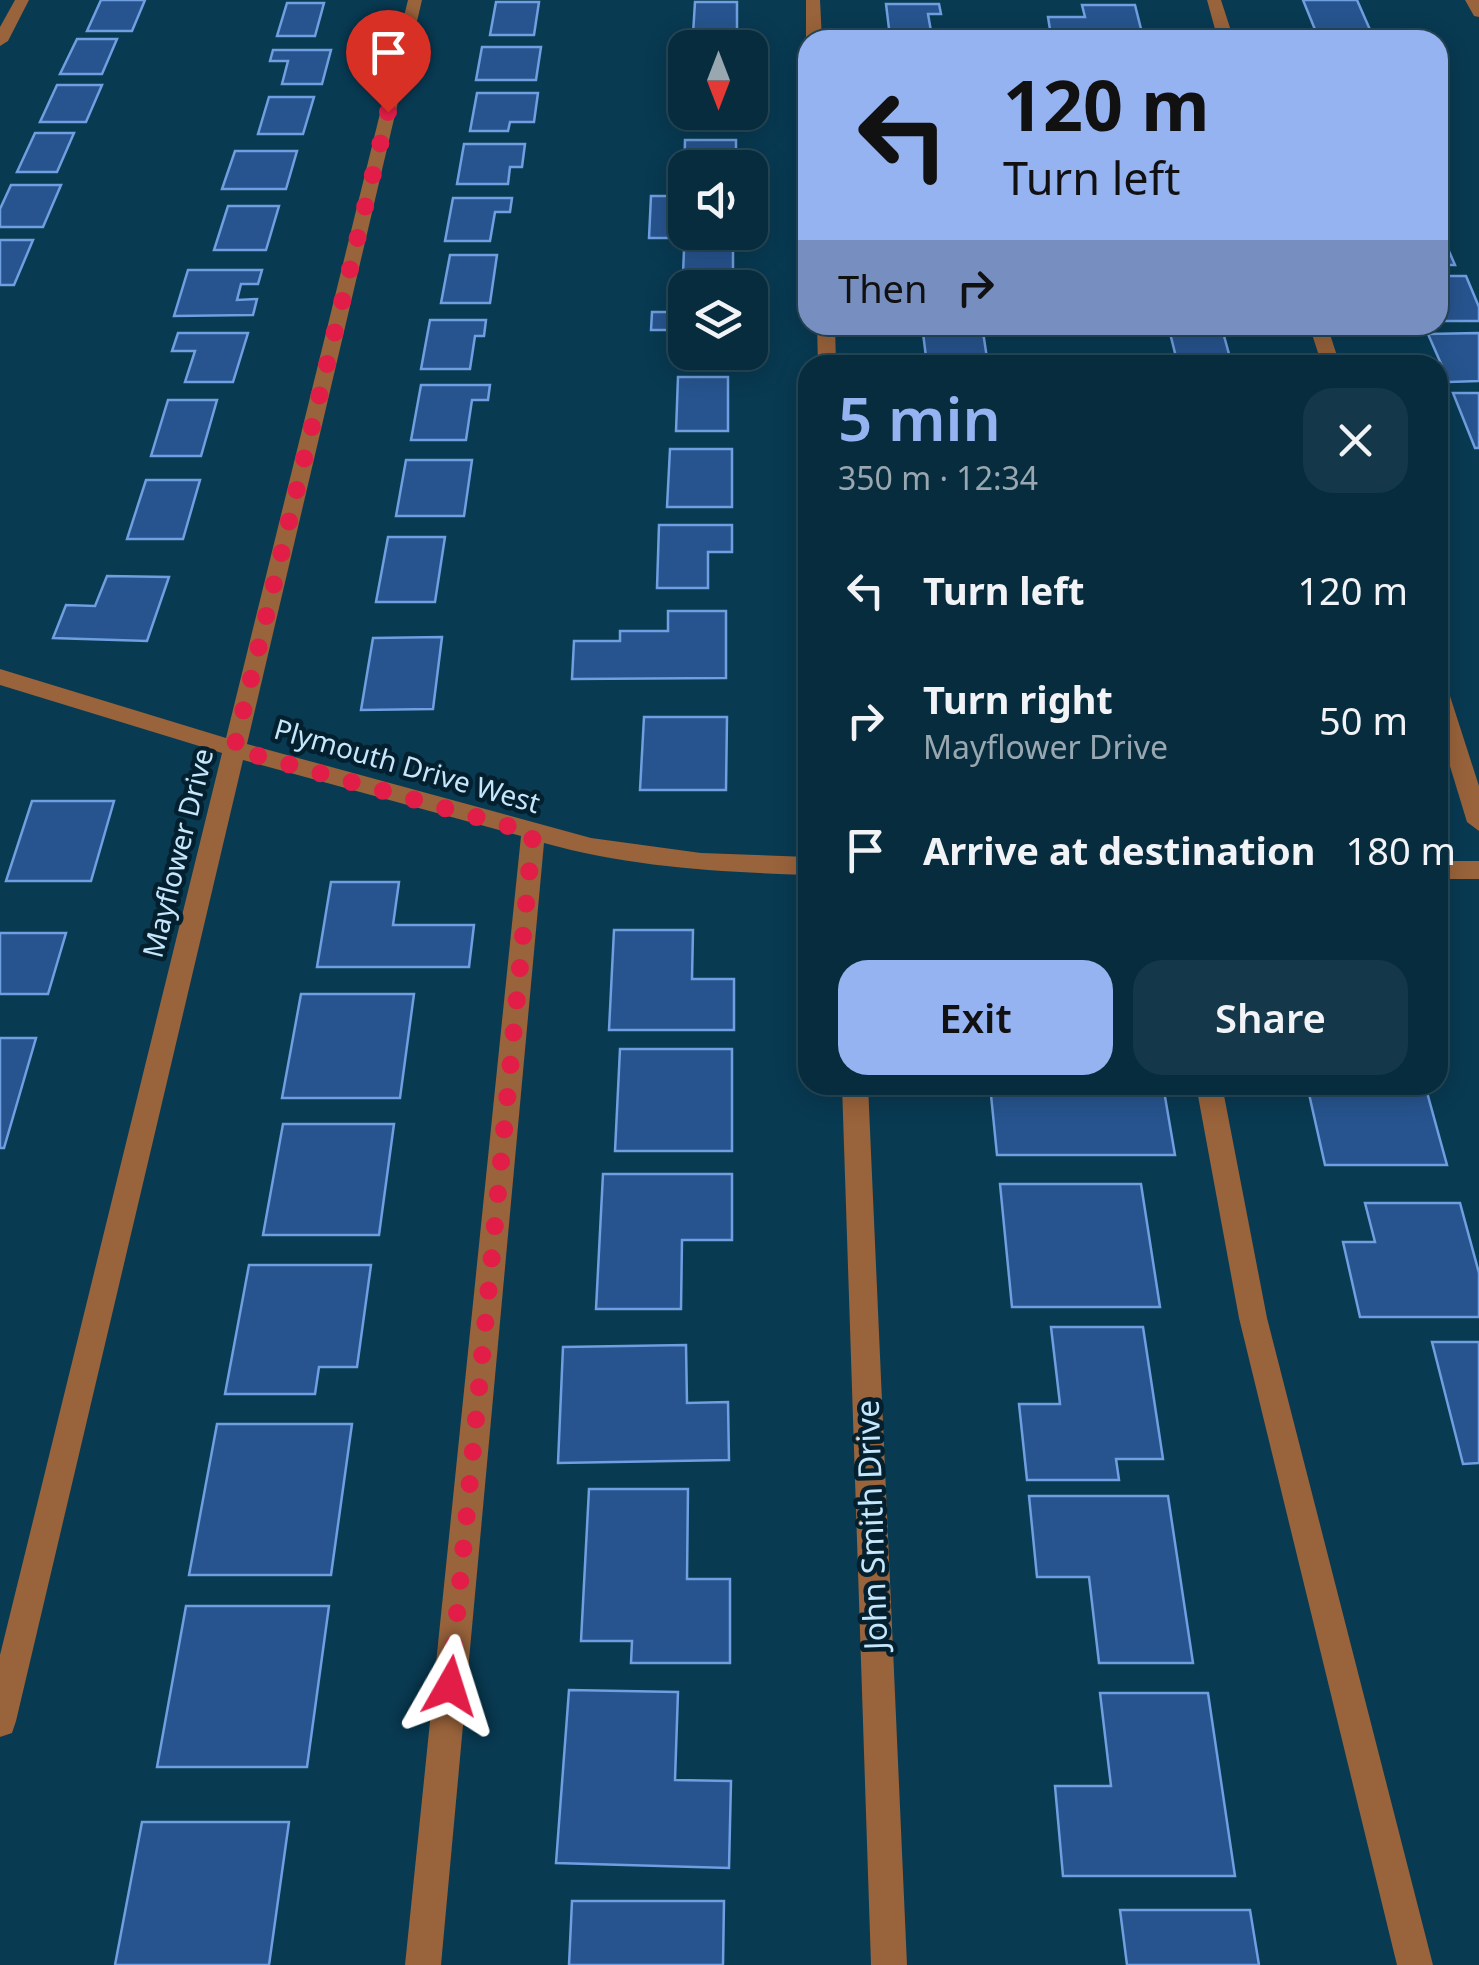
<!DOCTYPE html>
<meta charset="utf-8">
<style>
body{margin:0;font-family:"Noto Sans",sans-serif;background:#143849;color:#f1f3f6;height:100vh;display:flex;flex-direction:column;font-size:38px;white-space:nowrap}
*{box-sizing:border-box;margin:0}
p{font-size:32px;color:#98a7b0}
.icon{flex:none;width:55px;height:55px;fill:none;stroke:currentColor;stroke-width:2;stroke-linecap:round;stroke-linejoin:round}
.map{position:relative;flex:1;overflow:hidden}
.side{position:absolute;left:798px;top:355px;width:650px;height:740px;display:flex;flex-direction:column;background:#062c3e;border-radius:30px;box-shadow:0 5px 25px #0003,0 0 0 2px #274858}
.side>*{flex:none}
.hud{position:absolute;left:798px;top:30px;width:650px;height:305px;border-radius:30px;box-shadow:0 5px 25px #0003,0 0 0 2px #274858;background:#95b2f1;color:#111;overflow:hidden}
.needle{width:65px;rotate:180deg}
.controls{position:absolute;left:668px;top:30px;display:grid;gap:20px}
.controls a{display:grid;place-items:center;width:100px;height:100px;border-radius:20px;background:#062c3e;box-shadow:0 5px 25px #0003,0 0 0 2px #274858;font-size:50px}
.pin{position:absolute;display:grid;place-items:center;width:85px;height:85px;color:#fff;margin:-102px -42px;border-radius:50% 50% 50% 0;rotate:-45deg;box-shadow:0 0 10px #0007}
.pin .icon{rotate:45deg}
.me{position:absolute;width:110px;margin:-55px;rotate:6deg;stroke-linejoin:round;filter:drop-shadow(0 0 8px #0008)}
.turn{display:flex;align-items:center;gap:35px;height:210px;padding:0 40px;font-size:45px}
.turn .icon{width:130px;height:130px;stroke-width:2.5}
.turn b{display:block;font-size:70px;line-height:85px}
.then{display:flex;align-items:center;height:95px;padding:0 40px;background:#0003;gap:20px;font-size:38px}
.round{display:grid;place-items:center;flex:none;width:105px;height:105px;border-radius:30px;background:#143849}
.headline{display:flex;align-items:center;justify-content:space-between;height:170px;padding:0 40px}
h1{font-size:60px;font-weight:600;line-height:75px;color:#95b2f1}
.action{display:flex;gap:20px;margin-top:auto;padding:20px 40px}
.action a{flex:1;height:115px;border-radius:30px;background:#95b2f1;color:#111;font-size:40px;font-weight:600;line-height:115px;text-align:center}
.action a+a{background:#143849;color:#f1f3f6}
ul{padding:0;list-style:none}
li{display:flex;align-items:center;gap:30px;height:130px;padding:0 40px}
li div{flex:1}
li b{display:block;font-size:38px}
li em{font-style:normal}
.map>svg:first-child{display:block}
</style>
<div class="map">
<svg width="1479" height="1965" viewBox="0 0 1479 1965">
<rect width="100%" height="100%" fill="#083a52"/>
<path fill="#27548f" stroke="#6f9fe0" stroke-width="2.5" d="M101,0H145L132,31H87Z
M1303,0H1357L1371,32H1316Z
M496,2H539L534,35H490Z
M695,2H737V34H693Z
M287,3H324L315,36H277Z
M886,4H939L941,14H928L932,37H890Z
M1082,5H1135L1143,37L1051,36L1048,17H1085Z
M77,39H117L102,74H60Z
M482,47H541L536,80H476Z
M273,50H331L322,84H282L288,61H270Z
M57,85H102L86,122H40Z
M477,93H538L534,122H510L508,131H470Z
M269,97H314L303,134H258Z
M689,112H735V129H689Z
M35,133H74L57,172H17Z
M685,140H736V168H685L684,181Z
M464,144H525L522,167H510L508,184H457Z
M235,151H297L286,189H222Z
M11,185H61L43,227H0V209Z
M651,196H685V232H716V238H649Z
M453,198H512L510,212H495L490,241H445Z
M228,206H279L266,250H214Z
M1438,226L1455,265H1438Z
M0,240H33L14,285H0Z
M684,250H733V288H685L682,298Z
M450,255H497L490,303H441Z
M188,270H262L258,284H241L237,300L257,299L253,315L174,316Z
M1438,276H1466L1479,307V321H1438Z
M652,312H685V330H651Z
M430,320H486L484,336H475L470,369H421Z
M922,325H982L988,365H927Z
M1168,325H1221L1232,365H1178Z
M178,333H248L233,382H185L195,351H172Z
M1479,333V381L1449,382L1428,334Z
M686,352H734V362H686Z
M678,377H728V431H676Z
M421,385H490L488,400H472L466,440H411Z
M1453,393H1479V448H1475Z
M168,400H217L201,456H151Z
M670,449H732V507H667Z
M406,460H472L464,516H396Z
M146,480H200L183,539H127Z
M659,525H732V552H708V588H657Z
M388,537H445L435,602H376Z
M107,576L169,577L147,641L53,638L66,605L95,606Z
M668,611H726V678L572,679L574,641H620V631H668Z
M442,637L433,709L361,710L373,638Z
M644,717H727L726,790H640Z
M32,801H114L91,881H6Z
M331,882H399L393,925H474L469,967H317Z
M614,930H693L692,979H734V1030H609Z
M0,933H66L48,994H0Z
M301,994H414L400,1098H282Z
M0,1038H36L4,1148H0Z
M620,1049H732V1151H615Z
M990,1085H1163L1175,1155H997Z
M1307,1085H1425L1447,1165H1325Z
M283,1124H394L379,1235H263Z
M603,1174H732V1240H682L681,1309H596Z
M1000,1184H1141L1160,1307H1012Z
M1365,1203H1460L1479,1273V1317H1360L1343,1242H1375Z
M249,1265H371L357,1367H319L315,1394H225Z
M1051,1327H1143L1163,1459H1116L1119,1480H1027L1019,1404H1060Z
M1432,1342H1479V1463L1463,1464Z
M686,1345L687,1403L728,1402L729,1460L558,1463L563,1347Z
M217,1424H352L331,1575H189Z
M589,1489H688L687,1579H730V1663H631L632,1641H581Z
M1029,1496H1168L1193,1663H1099L1089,1577H1037Z
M186,1606H329L307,1767H157Z
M569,1690L678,1692L675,1780L731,1781L729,1868L556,1863Z
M1100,1693H1208L1235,1876H1063L1055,1786H1111Z
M142,1822H289L269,1965H115Z
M572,1901H724L723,1965H569Z
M1120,1910H1250L1259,1965H1127Z"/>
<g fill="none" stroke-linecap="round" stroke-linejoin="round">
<path fill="#99633b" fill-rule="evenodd" d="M15,0H29L8,41L0,46V27Z
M408,0H422L247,744L591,838L701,853L808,857V875C718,872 630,867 544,843L441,1965H405L521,836L243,760L16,1721L12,1733L0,1737V1655L222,753L0,685V669L226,738Z
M806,0H820L822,40H806Z
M1207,0H1221L1234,40H1218Z
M1465,0H1479V17L1474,16Z
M817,325H835L836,365H818Z
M1309,325H1327L1340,365H1322Z
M1438,685L1449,693L1479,786V831L1467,822L1438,727Z
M1438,861H1479V879H1438Z
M842,1085H868L907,1965H871Z
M1196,1085H1222L1267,1318L1433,1965H1397L1239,1318Z"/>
</g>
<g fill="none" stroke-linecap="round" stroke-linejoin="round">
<path stroke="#e11d48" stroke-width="18" stroke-dasharray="0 32.4" d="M388,112L234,749L533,833L450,1686"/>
</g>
<g text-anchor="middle" stroke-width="9" stroke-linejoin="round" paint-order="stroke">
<g font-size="28" fill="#c6e6fb" stroke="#04202e">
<text transform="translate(407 766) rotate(16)" y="10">Plymouth Drive West</text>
<text transform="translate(178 853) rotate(-76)" y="10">Mayflower Drive</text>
</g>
<g font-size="32" fill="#c6e6fb" stroke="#04202e">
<text transform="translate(872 1525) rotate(-92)" y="11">John Smith Drive</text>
</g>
</g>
</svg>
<div class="controls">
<a><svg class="needle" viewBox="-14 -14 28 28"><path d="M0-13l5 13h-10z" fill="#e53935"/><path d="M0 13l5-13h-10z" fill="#98a7b0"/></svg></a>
<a><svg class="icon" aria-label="sound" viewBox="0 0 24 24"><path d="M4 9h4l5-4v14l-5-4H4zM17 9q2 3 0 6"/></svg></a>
<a><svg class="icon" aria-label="layers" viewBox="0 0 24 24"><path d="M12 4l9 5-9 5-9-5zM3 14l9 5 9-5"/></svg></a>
</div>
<div class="pin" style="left:388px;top:112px;background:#d93025"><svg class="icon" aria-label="arrive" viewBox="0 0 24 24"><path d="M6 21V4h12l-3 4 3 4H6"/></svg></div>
<svg class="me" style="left:450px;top:1686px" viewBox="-20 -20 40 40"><path d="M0-17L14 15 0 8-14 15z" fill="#e11d48" stroke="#fff" stroke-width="4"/></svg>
<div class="hud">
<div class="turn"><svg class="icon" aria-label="left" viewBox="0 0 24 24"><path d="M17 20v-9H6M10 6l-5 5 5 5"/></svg><div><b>120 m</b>Turn left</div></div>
<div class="then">Then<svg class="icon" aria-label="right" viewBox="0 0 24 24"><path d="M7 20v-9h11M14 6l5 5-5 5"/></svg></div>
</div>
<section class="side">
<div class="headline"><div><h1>5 min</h1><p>350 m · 12:34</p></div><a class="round"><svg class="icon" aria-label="close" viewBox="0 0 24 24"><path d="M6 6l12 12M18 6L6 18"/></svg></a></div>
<ul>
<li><svg class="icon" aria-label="left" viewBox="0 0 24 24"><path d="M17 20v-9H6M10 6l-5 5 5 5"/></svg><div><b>Turn left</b></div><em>120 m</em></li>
<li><svg class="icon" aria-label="right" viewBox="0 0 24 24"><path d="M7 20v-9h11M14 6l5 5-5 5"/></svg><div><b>Turn right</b><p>Mayflower Drive</p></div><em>50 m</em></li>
<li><svg class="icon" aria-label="arrive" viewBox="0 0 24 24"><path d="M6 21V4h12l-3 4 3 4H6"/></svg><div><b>Arrive at destination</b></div><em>180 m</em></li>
</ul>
<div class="action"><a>Exit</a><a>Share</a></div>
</section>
</div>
